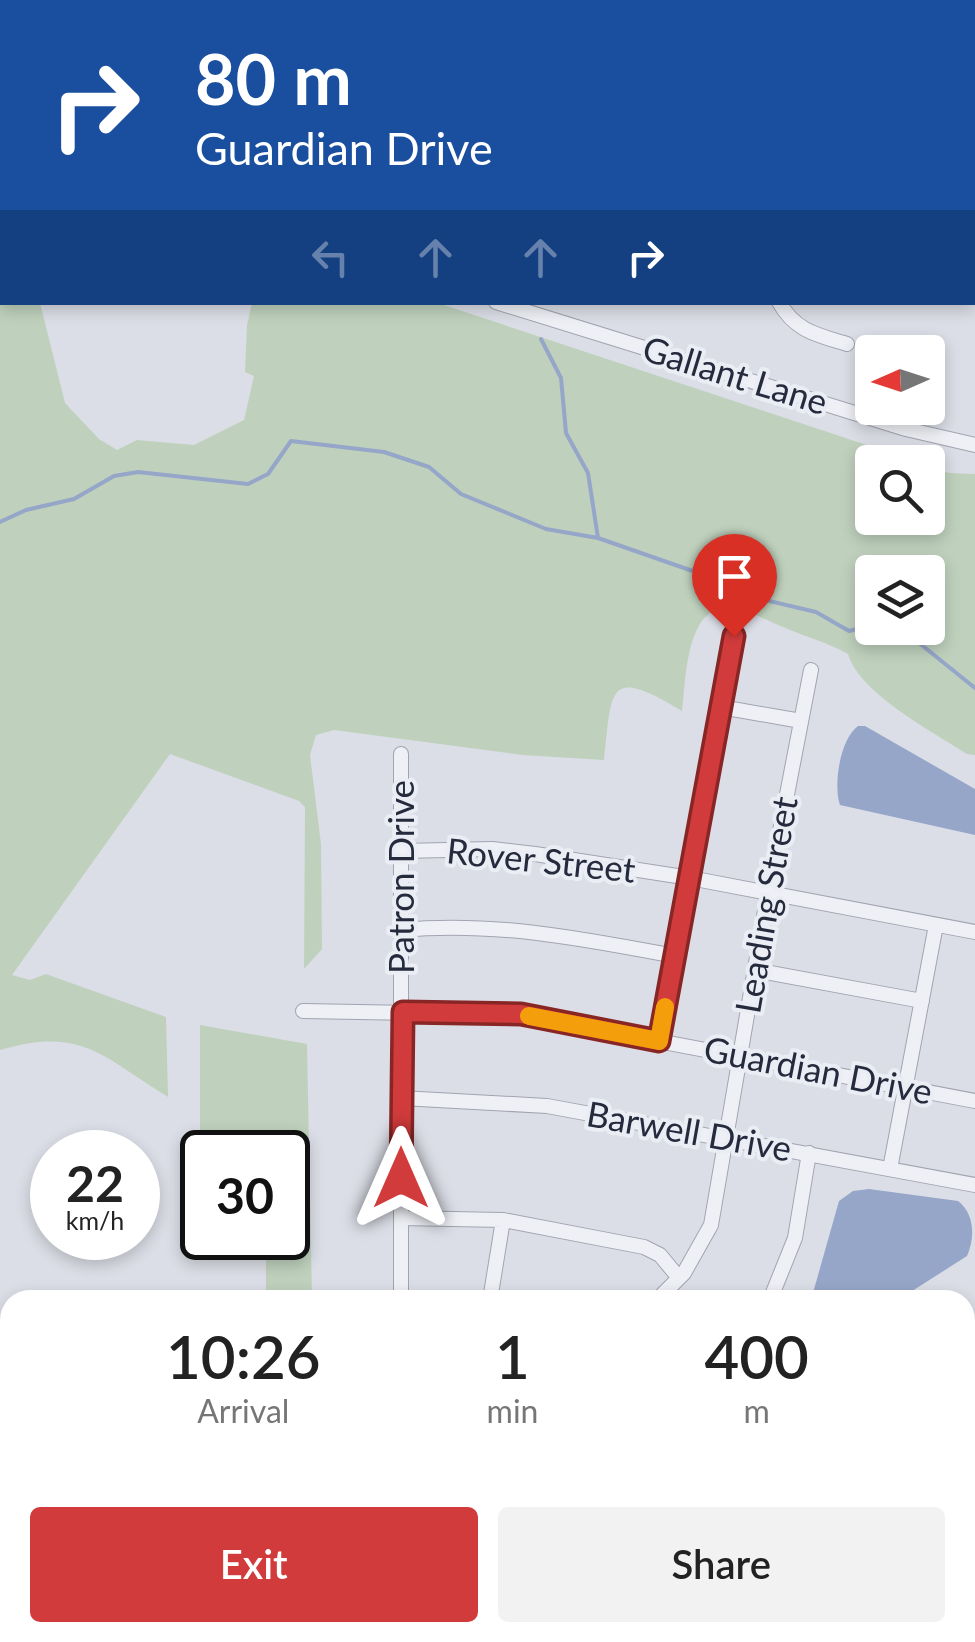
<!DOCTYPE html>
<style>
body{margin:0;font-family:Lato,sans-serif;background:#f2f2f2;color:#222;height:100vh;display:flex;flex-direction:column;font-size:38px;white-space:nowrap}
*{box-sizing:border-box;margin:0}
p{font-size:32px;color:#767676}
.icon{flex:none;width:55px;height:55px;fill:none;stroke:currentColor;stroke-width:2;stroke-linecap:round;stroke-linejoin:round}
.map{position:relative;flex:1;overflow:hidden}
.panel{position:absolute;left:0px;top:1290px;width:975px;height:352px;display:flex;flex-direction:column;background:#fff;border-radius:30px 30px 0 0;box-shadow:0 5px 15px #0003}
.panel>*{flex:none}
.guide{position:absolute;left:0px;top:0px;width:975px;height:305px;box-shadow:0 5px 15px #0003;background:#1a4fa0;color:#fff;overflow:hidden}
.needle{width:65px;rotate:267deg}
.controls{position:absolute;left:855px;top:335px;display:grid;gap:20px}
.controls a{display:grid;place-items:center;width:90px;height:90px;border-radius:10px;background:#fff;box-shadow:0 5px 15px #0003;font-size:50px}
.speed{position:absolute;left:30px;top:1130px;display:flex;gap:20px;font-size:50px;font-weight:700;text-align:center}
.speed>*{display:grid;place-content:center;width:130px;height:130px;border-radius:50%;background:#fff;box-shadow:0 5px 15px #0003;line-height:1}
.speed small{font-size:25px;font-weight:400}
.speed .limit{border:5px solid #111;border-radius:15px;background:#fff;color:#111}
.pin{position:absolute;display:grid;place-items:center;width:85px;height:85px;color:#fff;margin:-102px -42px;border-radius:50% 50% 50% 0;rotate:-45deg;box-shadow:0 0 10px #0007}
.pin .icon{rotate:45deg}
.me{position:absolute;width:110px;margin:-55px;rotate:0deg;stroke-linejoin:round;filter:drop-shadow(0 0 8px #0008)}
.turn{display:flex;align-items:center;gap:35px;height:210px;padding:0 30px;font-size:45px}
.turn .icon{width:130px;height:130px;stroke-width:2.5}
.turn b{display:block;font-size:70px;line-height:85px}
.lanes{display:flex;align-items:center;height:95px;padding:0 30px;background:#0003;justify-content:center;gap:50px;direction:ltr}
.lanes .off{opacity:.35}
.eta{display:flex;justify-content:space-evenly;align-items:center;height:170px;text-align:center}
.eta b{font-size:60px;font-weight:600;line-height:70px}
.action{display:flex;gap:20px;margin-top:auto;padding:20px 30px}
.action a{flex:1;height:115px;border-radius:10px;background:#d13b3b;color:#fff;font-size:40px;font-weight:600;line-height:115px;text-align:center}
.action a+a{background:#f2f2f2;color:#222}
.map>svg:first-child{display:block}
</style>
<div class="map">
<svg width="975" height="1642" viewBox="0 0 975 1642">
<rect width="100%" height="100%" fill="#dcdee7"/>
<path fill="#bfd1bd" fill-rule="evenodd" d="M0,141L2,302L40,303L65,403L99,439L117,450L137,440L194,445L244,420L254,376L245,372L247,325L252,303H438L918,462H872V518H928V466L949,473L975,474V755L967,754C933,732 859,693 848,654C827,642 805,637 783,627C766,620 749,610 731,608C685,603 686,683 682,711C608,667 612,686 604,760L523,755L334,730L316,735L310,755L321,844L322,949L304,969L305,807L299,801L170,754L12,975L30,980L46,974L166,1017L168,1097C102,1057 83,1026 0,1050ZM928,572V628H872V572Z
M200,1025L307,1044L312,1300H266V1238H288V1152H248L200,1130Z"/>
<path fill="#95a6c8" d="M858,726H865L975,789V835L840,805C833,785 840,739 858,726Z
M869,1189L958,1201C975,1214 975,1238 967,1256L898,1300H811L839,1201L853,1191Z
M965,1607L975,1608V1642H875L876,1633L965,1632Z"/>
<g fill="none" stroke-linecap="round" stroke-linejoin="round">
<path stroke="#95a6c8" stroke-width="4" d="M359,2V0
M541,339L561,378L566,433L588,473L598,538
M0,522L26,510L74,499L114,476L138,472L248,484L268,474L291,441L384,452L429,467L461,494L546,529L598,538L707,576L761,599L816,612L849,631L872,625
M895,628L908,634L975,688
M965,1405L975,1404"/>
<g stroke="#a1a4b1" stroke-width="16">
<path id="minor" d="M496,302L906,429L975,445
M779,302C795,331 817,335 847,344
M721,707L801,721
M401,851L492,849L535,854L690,878L975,932
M401,930C494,921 584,939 675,956
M755,970L922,1001
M303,1011L521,1015L975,1101
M659,1041L735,637
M401,1098L547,1106L975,1185
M890,1169L936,925
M401,1218L503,1220L644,1247L660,1255L679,1278
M401,1300V754
M490,1300L503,1220
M657,1300L684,1273L711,1225L768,893L811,670
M770,1300L795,1238L809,1153
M965,1556L975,1558
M467,1632L477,1642
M654,1632L672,1642
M606,1642L617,1632
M830,1642L832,1632"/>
</g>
<use href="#minor" stroke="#eef0f5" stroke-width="14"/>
</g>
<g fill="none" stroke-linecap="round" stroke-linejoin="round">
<g stroke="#882626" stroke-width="25">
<path id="route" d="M401,1178L403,1012L521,1014L659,1041L734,636"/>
</g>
<use href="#route" stroke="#d13b3b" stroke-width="18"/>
<path stroke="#f59e0b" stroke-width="18" d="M529,1016L659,1041L665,1007"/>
</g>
<g text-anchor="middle" stroke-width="8" stroke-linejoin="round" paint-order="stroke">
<g font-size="35" fill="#252a3d" stroke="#ebedf4">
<text transform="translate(735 376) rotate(17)" y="12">Gallant Lane</text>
<text transform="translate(541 861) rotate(6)" y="12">Rover Street</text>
<text transform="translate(402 877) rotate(-90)" y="12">Patron Drive</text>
<text transform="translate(767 905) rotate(-80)" y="12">Leading Street</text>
<text transform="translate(818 1071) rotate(11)" y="12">Guardian Drive</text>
<text transform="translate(689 1132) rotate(10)" y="12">Barwell Drive</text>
</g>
</g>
</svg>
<div class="controls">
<a><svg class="needle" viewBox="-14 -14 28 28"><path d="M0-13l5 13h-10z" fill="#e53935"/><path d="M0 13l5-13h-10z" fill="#767676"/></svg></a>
<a><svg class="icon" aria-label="search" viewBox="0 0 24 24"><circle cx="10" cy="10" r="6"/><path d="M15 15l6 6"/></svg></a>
<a><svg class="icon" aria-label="layers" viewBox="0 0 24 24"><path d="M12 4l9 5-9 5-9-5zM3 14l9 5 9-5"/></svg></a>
</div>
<div class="speed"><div>22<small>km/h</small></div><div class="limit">30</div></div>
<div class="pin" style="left:734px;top:636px;background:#d93025"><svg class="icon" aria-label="arrive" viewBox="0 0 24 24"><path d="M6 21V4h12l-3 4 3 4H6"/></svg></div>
<svg class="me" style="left:401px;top:1178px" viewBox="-20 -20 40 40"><path d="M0-17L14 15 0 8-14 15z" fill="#d13b3b" stroke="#fff" stroke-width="4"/></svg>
<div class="guide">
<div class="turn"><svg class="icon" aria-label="right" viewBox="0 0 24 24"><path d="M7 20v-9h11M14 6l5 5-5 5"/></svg><div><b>80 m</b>Guardian Drive</div></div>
<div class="lanes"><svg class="icon off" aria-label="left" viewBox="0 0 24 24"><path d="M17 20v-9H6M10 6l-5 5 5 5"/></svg><svg class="icon off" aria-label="ahead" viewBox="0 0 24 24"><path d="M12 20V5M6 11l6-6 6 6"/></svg><svg class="icon off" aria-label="ahead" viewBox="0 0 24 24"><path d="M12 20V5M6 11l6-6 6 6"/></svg><svg class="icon" aria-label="right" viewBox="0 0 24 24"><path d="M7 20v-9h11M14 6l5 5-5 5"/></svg></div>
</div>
<section class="panel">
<div class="eta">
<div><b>10:26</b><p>Arrival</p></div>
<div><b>1</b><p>min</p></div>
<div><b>400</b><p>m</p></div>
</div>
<div class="action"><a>Exit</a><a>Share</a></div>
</section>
</div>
